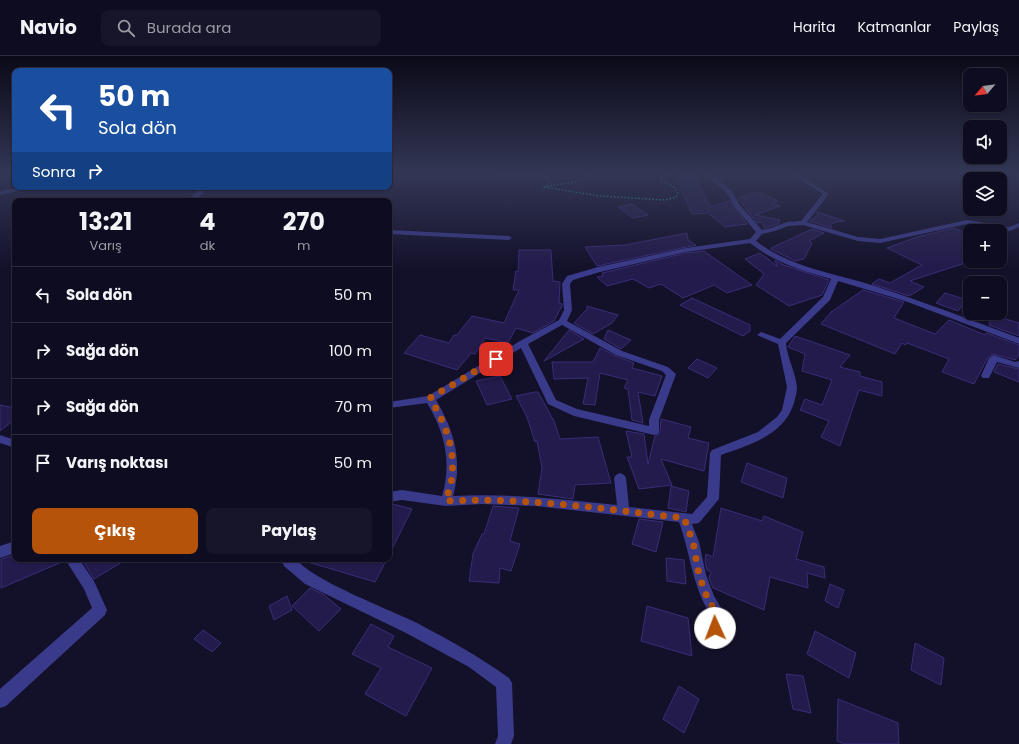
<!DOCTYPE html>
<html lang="tr">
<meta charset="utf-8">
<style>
body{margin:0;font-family:Poppins,sans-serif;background:#171529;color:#f1f3f6;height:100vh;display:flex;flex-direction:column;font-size:15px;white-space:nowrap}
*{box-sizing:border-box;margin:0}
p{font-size:13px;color:#9b9ba5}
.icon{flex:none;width:22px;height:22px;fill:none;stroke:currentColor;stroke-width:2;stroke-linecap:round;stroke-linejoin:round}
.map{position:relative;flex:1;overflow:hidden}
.details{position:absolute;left:12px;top:142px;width:380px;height:364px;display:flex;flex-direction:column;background:#0e0c20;border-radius:8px;box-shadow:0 1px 3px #0004,0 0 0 1px #2e2c3e}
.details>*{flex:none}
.hud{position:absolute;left:12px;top:12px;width:380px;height:122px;border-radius:8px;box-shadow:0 1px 3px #0004,0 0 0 1px #2e2c3e;background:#1a4fa0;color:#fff;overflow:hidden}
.needle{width:26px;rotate:241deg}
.buttons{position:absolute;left:963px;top:12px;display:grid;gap:8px}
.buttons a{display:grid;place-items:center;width:44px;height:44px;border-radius:8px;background:#0e0c20;box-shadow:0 1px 3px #0004,0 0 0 1px #2e2c3e;font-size:20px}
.pin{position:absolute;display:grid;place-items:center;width:34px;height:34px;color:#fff;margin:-17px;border-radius:8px;box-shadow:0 2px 6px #0006}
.me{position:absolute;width:44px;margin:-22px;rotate:358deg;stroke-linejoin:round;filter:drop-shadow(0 0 3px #0008)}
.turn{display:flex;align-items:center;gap:14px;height:84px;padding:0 20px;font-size:18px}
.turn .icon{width:52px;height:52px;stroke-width:2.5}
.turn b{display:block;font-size:28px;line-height:34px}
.then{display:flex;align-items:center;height:38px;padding:0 20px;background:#0003;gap:8px;font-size:15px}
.eta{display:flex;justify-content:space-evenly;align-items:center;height:68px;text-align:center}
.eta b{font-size:24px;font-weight:700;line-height:28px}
.primary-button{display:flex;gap:8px;margin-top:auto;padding:8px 20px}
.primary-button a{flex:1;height:46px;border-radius:8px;background:#b45309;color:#fff;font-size:16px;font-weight:700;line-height:46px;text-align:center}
.primary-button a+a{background:#171529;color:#f1f3f6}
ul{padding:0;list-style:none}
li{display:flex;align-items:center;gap:12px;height:56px;padding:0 20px;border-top:1px solid #2e2c3e}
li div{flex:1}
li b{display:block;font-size:15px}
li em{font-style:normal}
header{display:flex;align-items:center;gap:24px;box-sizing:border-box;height:56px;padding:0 20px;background:#0e0c20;border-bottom:1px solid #2e2c3e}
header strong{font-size:19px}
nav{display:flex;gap:22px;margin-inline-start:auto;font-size:14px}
.search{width:280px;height:36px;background:#171529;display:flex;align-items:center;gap:10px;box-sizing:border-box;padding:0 14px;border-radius:8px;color:#9b9ba5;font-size:15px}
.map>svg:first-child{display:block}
</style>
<header>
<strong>Navio</strong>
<div class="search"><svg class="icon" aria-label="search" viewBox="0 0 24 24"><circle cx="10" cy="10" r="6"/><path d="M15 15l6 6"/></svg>Burada ara</div>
<nav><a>Harita</a><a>Katmanlar</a><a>Paylaş</a></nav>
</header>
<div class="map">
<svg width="1019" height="688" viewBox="0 0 1019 688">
<rect width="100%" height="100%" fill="#13102a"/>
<path fill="#231b4b" stroke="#392d78" d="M691,117H694L710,151L730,145L747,168L725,171L708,157L692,158L676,121Z
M758,136L778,145L772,147L780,150L755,159L780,164L778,168L764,172L762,166L757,167L738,142Z
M632,148L648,159L633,162L618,151Z
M817,156L845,165L835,166L830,169L832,172L810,165L818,159Z
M954,172L970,179V203L962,208L910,225L924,231L909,240L872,228L879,223L890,227L922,209L887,192L917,181Z
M812,173L824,177L809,185L812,187L804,203L795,205L771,193V192Z
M687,177L688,184L696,189L597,210L585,191L625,189Z
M519,194H551L553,225L560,226L559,247L562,248V250L554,265L533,277L516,272L508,287L485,282L475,298L471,297L457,314L404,297L420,279L449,287L454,279H457L472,260L504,267L519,234H513L516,215L518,216Z
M704,195L752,229L727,237L714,229L683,242L661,228L649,232L633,223L607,230L597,221L603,220L602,217L686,197Z
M760,197L777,210L775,204L782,208H781L829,224L822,239L789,250L756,229L764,218L745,203Z
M863,234L904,246L894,262L935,278L949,264L985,279L986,277L1019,289V299L1015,304L994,298L988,301L974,328L942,316L949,303L907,287L905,289L902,287L895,298L821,268L831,256Z
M945,237L967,244L958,255L936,247Z
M692,242L750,269V275L743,280L680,249Z
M587,250L618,259L612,267L593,278L574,267L587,253Z
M992,259L1019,267V280L989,269Z
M569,274L584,283L544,305Z
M608,274L631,284L621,293L604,283Z
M795,280L850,299L840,311L860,316V320L882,326V340L859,334L840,390L821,381L829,365L800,354L805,343L822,349L832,324L802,315L805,298L788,291Z
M600,292L616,300L634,307L632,312L662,320L655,340L638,336L643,367L632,364L628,333L624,332L628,324L600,317L595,349L583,348L588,322L554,323L552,306H593Z
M697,303L717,312L708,322L688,312Z
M998,308L1019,313V326L994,316Z
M500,320L512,343L487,349L476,325Z
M535,336H538L554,365L560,383L598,381L611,427L575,429L573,443L538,438L542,412L537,385L535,386L527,361L516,340Z
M0,349L15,352V363L0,375Z
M661,363L691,371L688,382L709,387L704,415L661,403L672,429L639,433L627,401H632L626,375L644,378L648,408L655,380L658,379L660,375Z
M747,407L787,422L783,442L741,426Z
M671,430L689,435L686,456L668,452Z
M389,447L412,453L389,499Z
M493,450L519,452L510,485L520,488L511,515L500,512L499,527L469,525L473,498L482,478H484Z
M721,452L762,465L764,460L803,476L796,503L824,511L825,522L807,517L808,532L770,521L764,554L713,532L709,522L711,516L707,514L705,505L706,498L713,501Z
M639,463L663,466L656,496L632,488Z
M15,499V503H64V505L1,532V503Z
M666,502L684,504L686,528L667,525Z
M82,503H127L94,523Z
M308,503H387L375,526L308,506Z
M830,528L844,534L838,552L825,545Z
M310,532L323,538L341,553L319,575L292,550Z
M287,540L292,554L274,564L269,550Z
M647,550L688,562L692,600L641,585Z
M371,568L394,580L388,591L432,612L406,660L365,638L381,612L352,598Z
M203,574L221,587L212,596L194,583Z
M815,575L856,597L849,622L807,598Z
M915,587L944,602L941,629L911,614Z
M786,618L803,620L811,657L793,653Z
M679,630L699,643L684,677L663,663Z
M838,643L898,667L899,688H844L837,685Z"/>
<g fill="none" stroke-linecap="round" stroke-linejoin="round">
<path stroke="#2dbfb1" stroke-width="1.5" stroke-dasharray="1.5 2" stroke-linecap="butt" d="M468,117L540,119L550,126L547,129
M591,117L576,126L543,131L600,140L665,144L676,141L678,137L673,130L661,125V121L671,117"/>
<path fill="#3a3a8a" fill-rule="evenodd" d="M698,117H705L716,122L732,135L739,148L762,174L771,172L787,166L801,165L823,138L790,117H797L829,138L807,166L858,181L880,183L967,164L1009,171L1019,167V171L1010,175L967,168L880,187L858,185L803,169L788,170L775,175L762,178L756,185C791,212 834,217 875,230C924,246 971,264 1019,282V288L905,245L838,225L830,244L786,287C787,302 796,317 797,332C797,337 795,342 794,347C784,379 750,389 721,399L719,443L699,467L692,468L699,486L706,519L714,540L726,560L717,590L712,592L707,590L705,585L712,561C692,531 691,499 679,466L536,450L482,448L446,450L402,444L389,446V436L402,434L442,440C452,407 445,376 427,347L389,352V346L428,340L520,285L559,264L564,254L562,228L567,220L598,211L686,192L750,183L756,176L734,150L727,137L712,124ZM750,187C774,206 802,215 831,223L823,241L780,283L761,276L757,279L778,288L787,331L782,354L777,361L758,376L712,394L710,397L707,441L692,458L629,451L626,422L624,419L620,417L616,419L614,422L617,449C563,443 509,437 453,440C463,405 454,374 436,344L521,292L548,348L574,360L654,379L658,378L659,375V364L676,318L668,311L622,295L567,265L572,254L570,228L573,224L600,216L686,196ZM562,269L616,299L662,315L666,319L649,364V370L577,353L556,344L528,288Z
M1014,117H1019V119L1015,118Z
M25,131H39L0,139V135Z
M202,131H209L194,145H187Z
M389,174L509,180L512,182L509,184L389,178Z
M994,299L1015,306L1019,305V312L997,306L989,322H983L981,320L989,302Z
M0,379L15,384V392L0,387Z
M15,485V497L0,502V490Z
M65,503H79L94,525L107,554L105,559L6,650L0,652V633L92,552L84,533Z
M283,503H297C307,522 393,555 417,567C449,584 480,601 509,622L512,627L514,680L511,688H495L498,680L496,631L469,611L406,577L305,528L284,510L282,506Z"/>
</g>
<linearGradient id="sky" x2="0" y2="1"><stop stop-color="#0a0917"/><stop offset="0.55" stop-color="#333755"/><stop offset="1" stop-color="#333755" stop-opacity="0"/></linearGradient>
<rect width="1019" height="213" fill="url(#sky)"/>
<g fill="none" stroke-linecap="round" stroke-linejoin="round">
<path stroke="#b45309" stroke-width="7" stroke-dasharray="0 12.6" d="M496,303L430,342C444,365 455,391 452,418C452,427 448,436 446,445C526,441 604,453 684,462L693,486L699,519L708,544L719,560L715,572"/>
</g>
</svg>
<div class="buttons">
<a><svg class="needle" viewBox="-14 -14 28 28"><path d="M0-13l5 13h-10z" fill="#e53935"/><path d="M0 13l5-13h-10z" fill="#9b9ba5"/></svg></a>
<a><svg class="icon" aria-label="sound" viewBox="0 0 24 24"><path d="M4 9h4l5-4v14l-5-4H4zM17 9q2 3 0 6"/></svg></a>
<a><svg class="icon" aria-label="layers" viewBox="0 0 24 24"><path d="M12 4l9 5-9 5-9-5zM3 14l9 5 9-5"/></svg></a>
<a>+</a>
<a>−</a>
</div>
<div class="pin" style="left:496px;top:303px;background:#d93025"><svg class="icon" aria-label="arrive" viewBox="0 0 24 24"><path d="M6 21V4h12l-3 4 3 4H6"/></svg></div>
<svg class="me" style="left:715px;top:572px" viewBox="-20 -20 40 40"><circle r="19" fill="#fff"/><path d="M0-13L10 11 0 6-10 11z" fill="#b45309"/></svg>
<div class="hud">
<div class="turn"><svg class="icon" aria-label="left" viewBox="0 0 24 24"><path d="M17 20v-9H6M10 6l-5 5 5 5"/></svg><div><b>50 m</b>Sola dön</div></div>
<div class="then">Sonra<svg class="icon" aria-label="right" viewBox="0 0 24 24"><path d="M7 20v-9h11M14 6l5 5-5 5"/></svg></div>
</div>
<section class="details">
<div class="eta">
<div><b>13:21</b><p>Varış</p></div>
<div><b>4</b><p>dk</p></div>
<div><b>270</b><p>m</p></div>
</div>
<ul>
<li><svg class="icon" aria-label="left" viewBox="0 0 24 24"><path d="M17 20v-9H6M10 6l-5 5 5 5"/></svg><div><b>Sola dön</b></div><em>50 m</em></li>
<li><svg class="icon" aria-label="right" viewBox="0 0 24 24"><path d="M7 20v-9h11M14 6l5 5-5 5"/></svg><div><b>Sağa dön</b></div><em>100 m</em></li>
<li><svg class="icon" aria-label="right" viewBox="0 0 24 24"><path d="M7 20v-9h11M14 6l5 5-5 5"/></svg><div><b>Sağa dön</b></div><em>70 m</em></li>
<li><svg class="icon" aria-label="arrive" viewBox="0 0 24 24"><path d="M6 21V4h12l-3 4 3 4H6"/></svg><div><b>Varış noktası</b></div><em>50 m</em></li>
</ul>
<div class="primary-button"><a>Çıkış</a><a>Paylaş</a></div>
</section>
</div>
